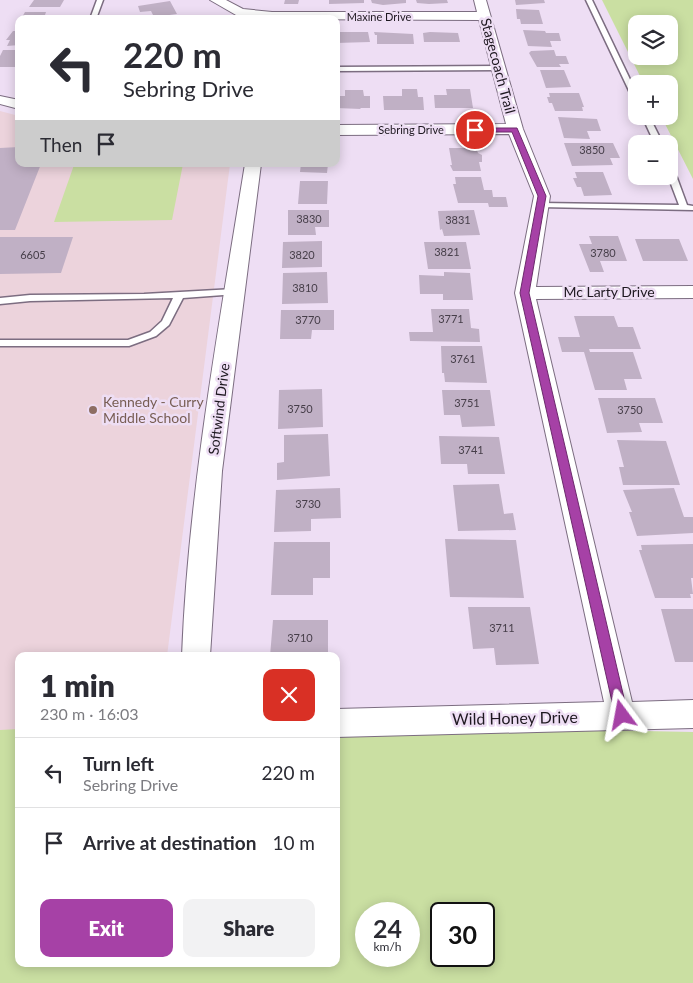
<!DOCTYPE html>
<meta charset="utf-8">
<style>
body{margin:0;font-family:Lato,sans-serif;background:#f2f2f3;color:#2b2b33;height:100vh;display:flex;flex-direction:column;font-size:19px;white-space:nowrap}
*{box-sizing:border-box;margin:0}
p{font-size:16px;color:#7c7c81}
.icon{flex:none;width:28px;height:28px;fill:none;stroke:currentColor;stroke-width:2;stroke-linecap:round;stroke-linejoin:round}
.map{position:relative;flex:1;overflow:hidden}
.drawer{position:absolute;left:15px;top:652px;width:325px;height:315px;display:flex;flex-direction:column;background:#fff;border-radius:10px;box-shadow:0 2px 12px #0003}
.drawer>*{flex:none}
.guide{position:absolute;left:15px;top:15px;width:325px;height:152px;border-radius:10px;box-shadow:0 2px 12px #0003;background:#fff;color:#2b2b33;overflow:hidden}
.controls{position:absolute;left:628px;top:15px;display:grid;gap:10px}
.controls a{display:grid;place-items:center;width:50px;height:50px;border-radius:10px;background:#fff;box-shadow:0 2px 12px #0003;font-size:25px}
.speed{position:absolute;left:355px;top:902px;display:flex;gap:10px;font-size:25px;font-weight:700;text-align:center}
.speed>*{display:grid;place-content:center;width:65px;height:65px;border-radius:50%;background:#fff;box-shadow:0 2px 12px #0003;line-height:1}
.speed small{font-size:12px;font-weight:400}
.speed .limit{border:2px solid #111;border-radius:8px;background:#fff;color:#111}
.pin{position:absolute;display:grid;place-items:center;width:42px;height:42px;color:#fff;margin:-21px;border:2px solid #fff;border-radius:50%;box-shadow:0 1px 5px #0007}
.me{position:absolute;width:55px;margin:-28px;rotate:347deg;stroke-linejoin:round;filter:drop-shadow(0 0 4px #0008)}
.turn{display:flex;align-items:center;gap:18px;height:105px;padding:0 25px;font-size:22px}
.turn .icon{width:65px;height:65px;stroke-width:2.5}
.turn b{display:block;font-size:35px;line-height:42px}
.then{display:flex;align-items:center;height:48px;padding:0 25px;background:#0003;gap:10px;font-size:19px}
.round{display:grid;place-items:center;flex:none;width:52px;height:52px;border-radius:10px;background:#f2f2f3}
.head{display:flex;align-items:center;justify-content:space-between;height:85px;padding:0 25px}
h1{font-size:30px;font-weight:800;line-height:38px}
.cta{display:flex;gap:10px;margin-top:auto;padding:10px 25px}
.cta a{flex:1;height:58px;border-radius:10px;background:#a641a6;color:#fff;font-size:20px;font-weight:800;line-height:58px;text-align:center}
.cta a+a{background:#f2f2f3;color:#2b2b33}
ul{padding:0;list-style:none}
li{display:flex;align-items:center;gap:15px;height:70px;padding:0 25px;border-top:1px solid #e1e1e2}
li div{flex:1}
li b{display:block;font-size:19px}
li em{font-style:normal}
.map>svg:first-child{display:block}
</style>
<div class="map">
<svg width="693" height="983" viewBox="0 0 693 983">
<rect width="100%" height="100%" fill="#eedef4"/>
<path fill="#ecd3dc" d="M0,111L19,116V164H230L167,656H19V746H0Z"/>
<path fill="#cadfa2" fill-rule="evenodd" d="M602,0H693V179L661,116H669V84H644ZM636,24H669V56H636Z
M183,164L172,220L54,222L74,165Z
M336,725L693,732V983H0V730L19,729V964H336ZM366,914H409V956H366ZM441,914H484V956H441Z"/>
<path fill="#c0b0c5" d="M34,0H64L60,7H29Z
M285,0H299L298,4H284Z
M329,0H364V3L329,4Z
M371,0H406V3L383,5L372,3Z
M416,0H447L448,3L429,4L417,3Z
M515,0H544L545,3L516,5Z
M170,1L177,14L154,17L151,11L140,12L138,6Z
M516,9L539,10L543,24H521L520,19H517Z
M25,12H46L45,15H47L46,19H21Z
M523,30L545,31L546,33H559L561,41H550L552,47L528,46Z
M13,31H19V45L7,46L10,40H6Z
M336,32H368L370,42L336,43Z
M374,32L413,34L414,44H377V35H375Z
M430,32L458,33L460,42H424L423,33Z
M3,50H19L17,67H0V56Z
M554,50L556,56H566L569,64H559L561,67H537L529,53L531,51Z
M540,70H564L571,87L546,88Z
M402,89H417L418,97H423L424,110H384L383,96H402Z
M446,89H470L473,108H435L434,95H447Z
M345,90H363L364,96H370V108H360L361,109L336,108V96H345Z
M549,93H579L584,107H582L583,111H555L552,103H549L547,97H550Z
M558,117L597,119L601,131H587L590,139L564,138Z
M564,143H613L620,158H610L613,165L572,166Z
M19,147V164H41L15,230H0V148Z
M449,148H476L478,153L482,155V162H479L481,171H453L450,165H452Z
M301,164H328L327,173L300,172Z
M575,172H603L612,195L584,196L581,187H577L573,178H577Z
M455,177H481L484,190H492L493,197H506L508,207H489L488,203H458L453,184H456Z
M300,181H328L327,204H298Z
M288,210H329V227H315L316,235H288Z
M474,210L480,235L444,236L442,229L440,230L438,211Z
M589,236H618L627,261H600L604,272H590L579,244H592Z
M0,237H73L61,273L0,274Z
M635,239H679L688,261H643Z
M322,241V267L282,268L283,242Z
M424,242H466L471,269H428Z
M327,272L328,303L282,304L283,273Z
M444,272L470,273L473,300H443V294H420L419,275L444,276Z
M431,309H469L471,328L479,329L480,342L410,341L409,332H433Z
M281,310H334V330H312L311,339H280Z
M574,316H614L618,327H633L641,349H589L590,352H633L642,379H624L627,390H595L584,352H562L558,337H580Z
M441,346H482L487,383L445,382L444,373H442Z
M322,389L323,427L278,429L279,390Z
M442,390H490L495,426L462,427L460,415H444Z
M598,398H655L663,423H639L642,432L607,433Z
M328,434L330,476L277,480V463L284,462V435Z
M439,436L499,437L505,474H468L467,464H441Z
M617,440L666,441L680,485H623L619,467H624Z
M499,484L504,514L513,513L516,530L458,531L453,485Z
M340,488L341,518L311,519V531L274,532L276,490Z
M674,488L684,517H693V533L637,536L629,512H632L623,490Z
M445,539L516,540L524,598L450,597Z
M274,542H330V578H313V595H271Z
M693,544V578H691L693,594H690L691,598H655L639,550H642L641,545Z
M468,607H530L539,664L496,665L494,648L473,649Z
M661,609H693V662H675Z
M273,620H328V656H270Z"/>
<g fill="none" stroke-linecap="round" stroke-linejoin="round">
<g stroke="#7c6d81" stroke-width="3">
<path id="service" d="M97,0H103L96,19H90Z
M586,0H592L636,92V101L633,99Z
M336,67L499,66L502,68L499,70L336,71Z
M642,116H649L663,144H655Z
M669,165L673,167L687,205L693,206V210L540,207L536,205L540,203L679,205L668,176Z
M234,289L239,292L237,294L183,298L169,325L156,336L129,346H0V340H128L150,332L162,321L173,298L30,301L0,304V298L30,295L144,294Z"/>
</g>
<g stroke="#7c6d81" stroke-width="2">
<path id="minor" d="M210,0H226L243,9L272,12H477L474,0H486L523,129L550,196L536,287L693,286V298L536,299L632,702L693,700V728L336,737V709L604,702L515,293L534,196L509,134L336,135V125L506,124L479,20L264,19L236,15Z
M0,96L19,100V109L0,104Z
M245,164H261L222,471L210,656H182C188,494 219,325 245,164Z"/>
</g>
<use href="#service" fill="#fff" fill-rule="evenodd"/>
<use href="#minor" fill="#fff" fill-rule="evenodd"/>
</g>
<path fill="#a641a6" stroke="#6c2a6c" d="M473,128H517L546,196L529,293L628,715L626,720L622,722L617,720L615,715L520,293L538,196L512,132H475L471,130Z"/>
<circle fill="#8d6e63" stroke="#eedef4" stroke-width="2" cx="93" cy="410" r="5"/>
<g text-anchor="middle" stroke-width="5" stroke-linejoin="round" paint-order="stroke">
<g font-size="11" fill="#1e1820" stroke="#eedef4">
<text x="379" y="21">Maxine Drive</text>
<text x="411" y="134">Sebring Drive</text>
</g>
<g font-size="11" fill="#463e49">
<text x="592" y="154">3850</text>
<text x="309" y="223">3830</text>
<text x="458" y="224">3831</text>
<text x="447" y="256">3821</text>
<text x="603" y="257">3780</text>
<text x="33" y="259">6605</text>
<text x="302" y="259">3820</text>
<text x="305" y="292">3810</text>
<text x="451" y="323">3771</text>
<text x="308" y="324">3770</text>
<text x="463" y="363">3761</text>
<text x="467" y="407">3751</text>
<text x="300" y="413">3750</text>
<text x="630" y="414">3750</text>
<text x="471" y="454">3741</text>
<text x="308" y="508">3730</text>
<text x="502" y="632">3711</text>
<text x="300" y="642">3710</text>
</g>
<g font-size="14" fill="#1e1820" stroke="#eedef4">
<text transform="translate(498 66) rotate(75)" y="5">Stagecoach Trail</text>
<text x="609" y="297">Mc Larty Drive</text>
<text transform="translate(219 409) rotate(-83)" y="5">Softwind Drive</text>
</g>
<g font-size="14" fill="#785e54" stroke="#eedef4" text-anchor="start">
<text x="103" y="407">Kennedy - Curry<tspan x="103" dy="16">Middle School</tspan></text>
</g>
<g font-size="16" fill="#1e1820" stroke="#eedef4">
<text transform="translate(515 718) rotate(-1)" y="6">Wild Honey Drive</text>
</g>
</g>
</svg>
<div class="controls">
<a><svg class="icon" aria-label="layers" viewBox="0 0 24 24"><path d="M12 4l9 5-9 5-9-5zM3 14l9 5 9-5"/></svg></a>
<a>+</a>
<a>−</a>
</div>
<div class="speed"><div>24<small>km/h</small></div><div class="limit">30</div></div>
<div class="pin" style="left:475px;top:130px;background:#d93025"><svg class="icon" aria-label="arrive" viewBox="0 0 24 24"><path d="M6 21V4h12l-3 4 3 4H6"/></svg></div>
<svg class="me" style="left:622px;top:715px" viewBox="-20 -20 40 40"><path d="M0-17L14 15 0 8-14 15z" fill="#a641a6" stroke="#fff" stroke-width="4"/></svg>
<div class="guide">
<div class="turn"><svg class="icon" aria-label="left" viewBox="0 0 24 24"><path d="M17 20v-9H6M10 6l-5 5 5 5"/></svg><div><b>220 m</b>Sebring Drive</div></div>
<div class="then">Then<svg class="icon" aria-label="arrive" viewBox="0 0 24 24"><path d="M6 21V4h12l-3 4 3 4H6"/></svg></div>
</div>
<section class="drawer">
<div class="head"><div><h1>1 min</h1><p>230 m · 16:03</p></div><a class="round" style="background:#d93025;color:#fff"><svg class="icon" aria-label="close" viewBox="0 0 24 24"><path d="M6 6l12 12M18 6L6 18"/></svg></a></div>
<ul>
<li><svg class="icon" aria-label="left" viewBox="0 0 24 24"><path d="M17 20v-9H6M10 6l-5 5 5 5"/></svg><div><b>Turn left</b><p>Sebring Drive</p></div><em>220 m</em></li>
<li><svg class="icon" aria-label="arrive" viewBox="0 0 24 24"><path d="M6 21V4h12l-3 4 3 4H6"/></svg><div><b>Arrive at destination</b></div><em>10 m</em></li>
</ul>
<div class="cta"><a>Exit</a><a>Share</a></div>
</section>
</div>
